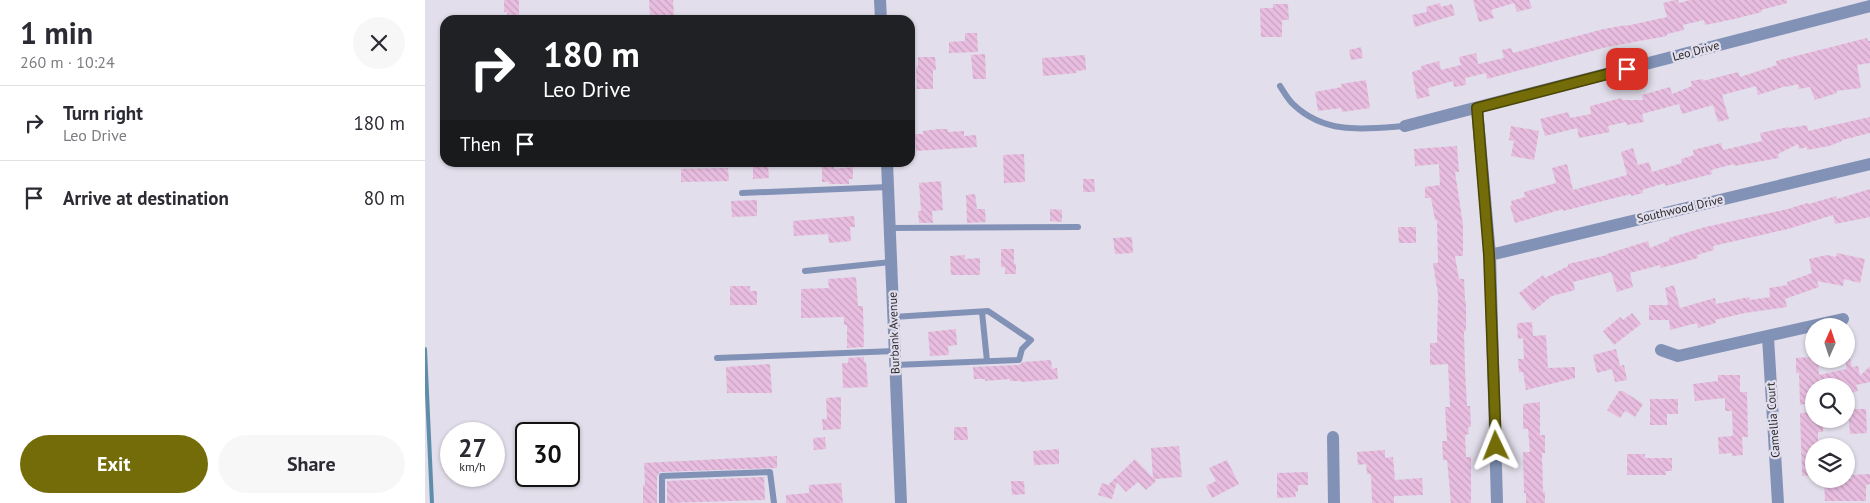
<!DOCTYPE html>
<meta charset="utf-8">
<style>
body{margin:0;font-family:"PT Sans",sans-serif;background:#f7f7f7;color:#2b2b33;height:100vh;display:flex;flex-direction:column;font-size:19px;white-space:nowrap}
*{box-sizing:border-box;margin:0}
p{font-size:16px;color:#7c7c81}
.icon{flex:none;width:28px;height:28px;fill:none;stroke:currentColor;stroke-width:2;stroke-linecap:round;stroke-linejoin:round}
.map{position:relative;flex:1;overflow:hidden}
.panel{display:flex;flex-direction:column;background:#fff;width:425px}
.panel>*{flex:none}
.guide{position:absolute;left:15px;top:15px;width:475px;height:152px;border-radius:15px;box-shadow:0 1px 4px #0004;background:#202124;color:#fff;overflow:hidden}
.needle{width:32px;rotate:3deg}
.fabs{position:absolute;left:1380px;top:318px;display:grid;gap:10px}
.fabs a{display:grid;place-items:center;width:50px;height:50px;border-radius:50%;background:#fff;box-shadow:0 1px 4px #0004;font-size:25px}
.speed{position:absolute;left:15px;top:422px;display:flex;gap:10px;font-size:25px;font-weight:700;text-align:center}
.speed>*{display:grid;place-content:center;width:65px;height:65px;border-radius:50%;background:#fff;box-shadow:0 1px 4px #0004;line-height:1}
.speed small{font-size:12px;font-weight:400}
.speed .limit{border:2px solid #111;border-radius:8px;background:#fff;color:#111}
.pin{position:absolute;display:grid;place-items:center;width:42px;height:42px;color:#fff;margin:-21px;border-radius:10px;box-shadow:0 2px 8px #0006}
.me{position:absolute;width:55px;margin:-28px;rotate:358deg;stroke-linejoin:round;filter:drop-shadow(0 0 4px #0008)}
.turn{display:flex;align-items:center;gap:18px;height:105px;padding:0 20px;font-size:22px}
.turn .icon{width:65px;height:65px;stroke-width:2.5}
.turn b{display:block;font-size:35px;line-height:42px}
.then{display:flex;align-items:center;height:48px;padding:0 20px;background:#0003;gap:10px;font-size:19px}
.round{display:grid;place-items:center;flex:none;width:52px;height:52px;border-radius:26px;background:#f7f7f7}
.head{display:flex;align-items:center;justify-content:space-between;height:85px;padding:0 20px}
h1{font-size:30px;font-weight:600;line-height:38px}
.action{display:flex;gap:10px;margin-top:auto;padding:10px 20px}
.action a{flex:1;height:58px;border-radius:30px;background:#736c09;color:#fff;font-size:20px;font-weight:600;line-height:58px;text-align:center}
.action a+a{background:#f7f7f7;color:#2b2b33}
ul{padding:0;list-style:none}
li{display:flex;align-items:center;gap:15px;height:75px;padding:0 20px;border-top:1px solid #e1e1e2}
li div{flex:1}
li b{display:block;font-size:19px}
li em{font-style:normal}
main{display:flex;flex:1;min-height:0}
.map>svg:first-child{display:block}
</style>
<main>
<section class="panel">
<div class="head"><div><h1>1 min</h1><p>260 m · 10:24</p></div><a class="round"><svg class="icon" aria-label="close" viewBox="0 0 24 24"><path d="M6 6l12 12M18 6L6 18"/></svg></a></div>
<ul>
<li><svg class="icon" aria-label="right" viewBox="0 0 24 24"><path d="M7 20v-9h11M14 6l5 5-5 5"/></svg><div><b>Turn right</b><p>Leo Drive</p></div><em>180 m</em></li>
<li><svg class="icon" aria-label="arrive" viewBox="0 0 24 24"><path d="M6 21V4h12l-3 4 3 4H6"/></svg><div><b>Arrive at destination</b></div><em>80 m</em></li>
</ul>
<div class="action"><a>Exit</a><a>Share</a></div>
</section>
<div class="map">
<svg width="1445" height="503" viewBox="0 0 1445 503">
<defs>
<pattern id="building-back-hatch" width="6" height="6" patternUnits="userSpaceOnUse" patternTransform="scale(1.25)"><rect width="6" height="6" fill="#e8bde0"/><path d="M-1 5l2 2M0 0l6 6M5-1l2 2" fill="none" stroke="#c7a3c0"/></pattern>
</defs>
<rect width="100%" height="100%" fill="#e2deeb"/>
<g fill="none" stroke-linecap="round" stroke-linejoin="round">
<path stroke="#5d8da8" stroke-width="4" d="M0,349L7,503"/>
</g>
<path fill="url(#building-back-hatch)" d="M79,0H94V18H82V12H79Z
M224,0H248L249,15L225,16Z
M1048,0H1104L1107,8L1092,12L1089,3L1066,10L1069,18L1054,22Z
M1250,0H1253L1254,3L1265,0H1362V3L1336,10L1337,12L1309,19L1280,25L1279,20L1258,25L1259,30L1242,34V36L1182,47L1062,79L1061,73L1040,78L1041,85L1029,87L1028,81L1003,88L1005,96L992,99L987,72L997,69L996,66L1014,61L1016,70L1036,65L1034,57L1051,53L1053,64L1079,58L1077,50L1086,48L1088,53L1179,29L1201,25V26L1242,17L1238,3Z
M1015,3L1016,7L1027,4L1030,15L990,27L987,15L1002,12L1001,7Z
M848,4H863L864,20H857V37H836L835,8H848Z
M540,33H552L553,52L524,53V42L540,41Z
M1442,38L1443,41H1445V63L1432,65L1436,88L1411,91L1412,93L1390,100L1385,87L1374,89L1373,84L1362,87L1361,86L1333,95L1331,86L1297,95L1304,119L1293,122L1288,105L1257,114L1254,104L1217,114L1219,122L1202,125L1201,122L1183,126L1185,132L1154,138L1152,128L1120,136L1115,119L1143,112L1145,118L1166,114L1165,106L1197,98V100H1218L1217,95L1245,87L1247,94L1267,86L1266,81L1278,79V81L1313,72L1315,77L1352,65L1351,61Z
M936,47L938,58L926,60L924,50Z
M560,54L561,79H548L546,55Z
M660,55L661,70L651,71V73L618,76L617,58Z
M493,57H510L511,70H508V89H492L491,67H493Z
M941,80L945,108L917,112L916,108L893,111L890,92L917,87L916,84Z
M1445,117V133L1417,140V141L1404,146L1382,150V147L1374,149L1373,144L1353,154L1354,158L1309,166V164L1286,170L1287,174L1240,186V183L1217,190L1218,193L1206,196V194L1138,211V209L1090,223L1085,206L1087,205L1086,201L1100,197L1099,192L1131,183L1127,168L1142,164L1148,190L1202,175L1196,152L1208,148L1213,165L1224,162L1227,172L1257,163L1256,159L1269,155L1268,150L1296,143L1298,150L1337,141L1335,133L1363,127L1364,128L1382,125L1383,131Z
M1086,126L1114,131L1109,160L1086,156L1089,141L1084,140Z
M513,129H523V132L539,131V136L551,135L552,147L491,151L490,134H498V131Z
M1032,146L1034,172H1030L1038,225V256H1030L1034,279H1039L1040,301H1041V331H1039L1040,371L1042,406H1045L1046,427H1043L1044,434L1040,435L1041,457H1046V503H1026L1022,460H1018L1017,441H1022L1020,407H1025L1023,364L1005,365V343H1012L1013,294L1008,263H1013L1012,220H1010L1006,198H1000V187L1015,185L1014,164L990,166L989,149Z
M599,154L600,182L579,183L578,155Z
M409,164V169L428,167V179H424V184H404V182H397V165Z
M343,165L344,178L328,179V166Z
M303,168L304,181L256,182V169Z
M658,179H669L670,192H658Z
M516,181L518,210L507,211L508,223H494L493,211H496L494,183Z
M1445,189V217L1410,224L1408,215L1363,229L1288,246L1289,250L1272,255L1273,258L1236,268L1235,265L1205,273L1208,287L1192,292L1186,272L1148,282L1150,290L1127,296L1108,311L1094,293L1118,275L1120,278L1143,266V264L1182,255V254L1223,241L1225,248L1245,240L1244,238L1280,227L1363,209L1382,203L1384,204L1411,196L1412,199Z
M550,194L552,209H560L561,222L542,223L541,195Z
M332,200V216L307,217L306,201Z
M625,209L637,210V222L625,221Z
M429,216L430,227H425L426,241L404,243L403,234L369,236L368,221Z
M973,227H991V243H974Z
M707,237L708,253L690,254L688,238Z
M576,249H589V264H591V274H580V267H576Z
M1412,253L1440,259L1435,283L1419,279L1418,286L1392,281L1394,287L1360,299L1362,307L1320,313L1290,320L1291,323L1273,328L1272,323L1245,330L1244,320H1224V305H1243L1240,288L1249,285L1255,308L1290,298L1291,304L1324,297L1325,300L1345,297L1344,288L1363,285L1362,282L1387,273L1384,259L1402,255L1411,257Z
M540,255V259L555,258V275H526L525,256Z
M431,277L433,306H438L439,347L422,348V325H419V317L376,318V289L404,288L403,279Z
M305,286H325V291H332V305H305Z
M1207,313L1216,324L1189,345L1178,331L1195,317L1198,320Z
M1107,322L1108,336L1121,335L1123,368L1150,367V378L1101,390L1098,372H1094L1093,359H1099L1098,338L1093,339L1092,325L1093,323Z
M531,329L532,345L523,346L524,355L505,356L503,332Z
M1191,349L1195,366L1199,365L1202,380L1190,382L1187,369L1172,373L1168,355Z
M439,357V362H441L443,387L418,388L417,363H423V358Z
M1386,357V359H1393L1394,375L1421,369V360L1425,359L1427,367L1433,366L1435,376L1445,366V382L1431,385L1433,391L1423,394L1422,386H1389V402L1375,405L1374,373H1371V358Z
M626,360L627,369L632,368L633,379L596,382V381H585V379L560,381V379H549L548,367L594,365L598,362Z
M345,364L347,393H302L301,367Z
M1293,375H1315V392H1322L1323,437H1317L1318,455L1307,456V453L1294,454L1293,437L1308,436L1307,411H1300V398L1270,401L1268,384L1293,381Z
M1194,391H1198L1218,404L1210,417L1200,411L1195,418L1182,410Z
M416,397V429L398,430L397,419H402L401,398Z
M1225,399H1253V414H1242V425H1225Z
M1115,402V435H1120V453H1117L1118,492H1120V503H1101V493H1099L1098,452H1105L1103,429H1098V404Z
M1432,409H1441L1442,433L1425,434L1423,410Z
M1389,412V419H1398V432H1393V446H1389V475L1377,476L1375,413Z
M529,427H542L543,440H529Z
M400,437L401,449L389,450L388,438Z
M754,446L757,477L730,479L731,481L721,490L713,482L701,492L692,482L687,499L673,495L677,483L683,485L710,459L728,478L726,448Z
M634,449V464L609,465L608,451Z
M960,450V458L968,457L970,480L997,478L998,495L969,496V503H947L946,474H942L941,464L933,465L932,452Z
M1202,454H1220V458H1247V471H1241V475H1202Z
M352,456V468L235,472L232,476V503H218V485H220L219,463Z
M802,460L814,484L787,498L781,486L791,481L784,468Z
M883,472V485H873V492H870L871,497L852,498V473Z
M1445,474V484L1441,485V501H1400L1399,480L1426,479V475Z
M339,477L340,500L242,503V481Z
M586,481H599L600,494L587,495Z
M416,483L418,503H361V495L384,493V485Z"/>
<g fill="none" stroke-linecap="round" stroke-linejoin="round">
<path stroke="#8292b6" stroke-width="6" d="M855,86C859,92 863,100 869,105C901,135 940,129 980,126
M317,193L463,187
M465,228L653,227
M380,271L466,262
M557,312L562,361
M468,317L563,311L606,340L597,349L594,360L470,365
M292,358L470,351
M237,503V476L345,472L349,503"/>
<path stroke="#8292b6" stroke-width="12" d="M455,0L456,20
M1052,108L1065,255L1072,503
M980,126L1445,6
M462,162L476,503
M1065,255L1445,164
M1343,337L1353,503
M1236,350L1253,356L1418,319
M908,437L909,503"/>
</g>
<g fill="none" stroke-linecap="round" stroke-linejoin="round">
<g stroke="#4b4606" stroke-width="12">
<path id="route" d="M1071,446L1064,255L1052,108L1202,69"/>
</g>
<use href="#route" stroke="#736c09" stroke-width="9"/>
</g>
<g text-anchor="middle" stroke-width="4.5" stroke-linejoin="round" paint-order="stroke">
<g font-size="12" fill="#2c2b30" stroke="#e2deeb">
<text transform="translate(1271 51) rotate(-15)" y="4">Leo Drive</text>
<text transform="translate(1255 209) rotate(-13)" y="4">Southwood Drive</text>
<text transform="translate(469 333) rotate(-92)" y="4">Burbank Avenue</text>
<text transform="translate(1348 420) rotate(-94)" y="4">Camellia Court</text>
</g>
</g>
</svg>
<div class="fabs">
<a><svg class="needle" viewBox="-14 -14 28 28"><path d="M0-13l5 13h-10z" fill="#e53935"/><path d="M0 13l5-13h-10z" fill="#7c7c81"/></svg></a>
<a><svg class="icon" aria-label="search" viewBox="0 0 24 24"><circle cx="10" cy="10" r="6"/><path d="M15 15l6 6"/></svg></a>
<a><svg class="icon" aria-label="layers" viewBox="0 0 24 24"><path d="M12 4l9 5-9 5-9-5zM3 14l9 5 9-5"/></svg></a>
</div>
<div class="speed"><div>27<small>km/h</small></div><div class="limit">30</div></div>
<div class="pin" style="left:1202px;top:69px;background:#d93025"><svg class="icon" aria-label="arrive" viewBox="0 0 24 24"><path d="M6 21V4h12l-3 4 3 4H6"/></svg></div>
<svg class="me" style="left:1071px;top:446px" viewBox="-20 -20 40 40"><path d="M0-17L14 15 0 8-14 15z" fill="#736c09" stroke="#fff" stroke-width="4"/></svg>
<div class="guide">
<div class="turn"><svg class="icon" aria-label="right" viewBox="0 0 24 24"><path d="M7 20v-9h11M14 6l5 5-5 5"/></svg><div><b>180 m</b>Leo Drive</div></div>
<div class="then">Then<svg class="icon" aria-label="arrive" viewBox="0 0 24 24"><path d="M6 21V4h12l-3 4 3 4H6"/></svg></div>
</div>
</div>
</main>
